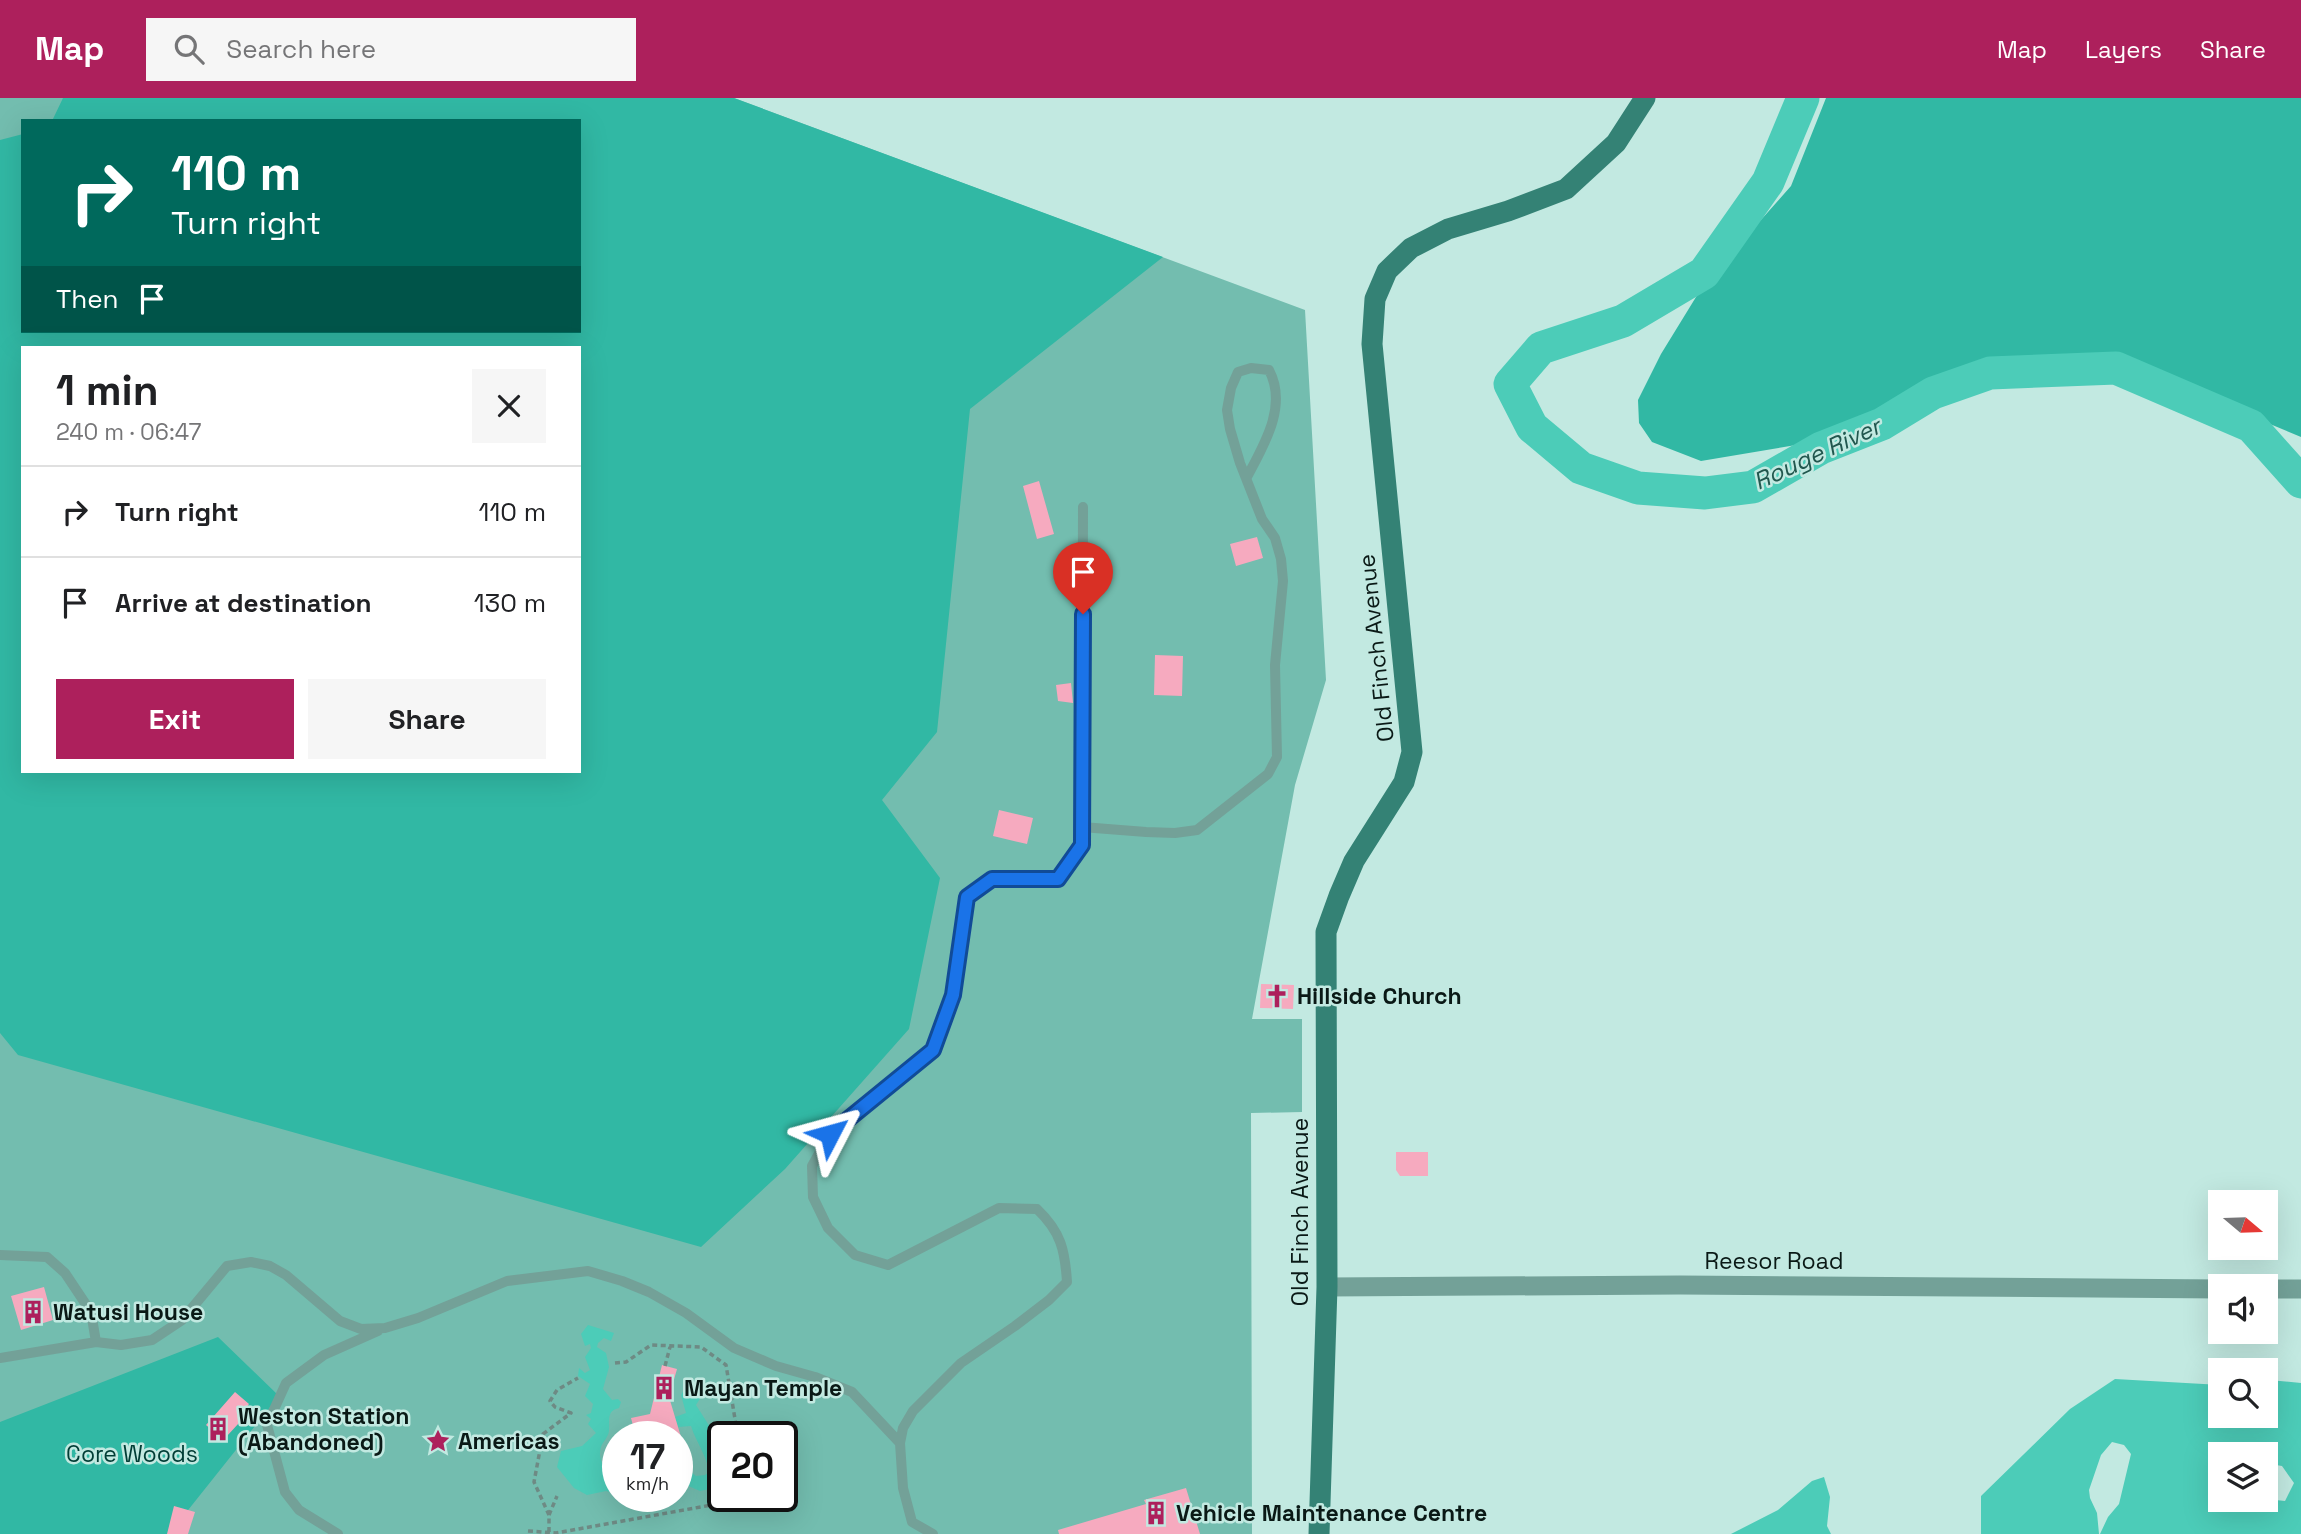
<!DOCTYPE html>
<meta charset="utf-8">
<style>
body{margin:0;font-family:"Space Grotesk",sans-serif;background:#f6f6f6;color:#202124;height:100vh;display:flex;flex-direction:column;font-size:26px;white-space:nowrap}
*{box-sizing:border-box;margin:0}
p{font-size:23px;color:#757577}
.icon{flex:none;width:38px;height:38px;fill:none;stroke:currentColor;stroke-width:2;stroke-linecap:round;stroke-linejoin:round}
.map{position:relative;flex:1;overflow:hidden}
.drawer{position:absolute;left:21px;top:248px;width:560px;height:427px;display:flex;flex-direction:column;background:#fff;border-radius:0px;box-shadow:0 7px 28px #0002}
.drawer>*{flex:none}
.top-card{position:absolute;left:21px;top:21px;width:560px;height:214px;border-radius:0px;box-shadow:0 7px 28px #0002;background:#00695c;color:#fff;overflow:hidden}
.needle{width:46px;rotate:109deg}
.controls{position:absolute;left:2208px;top:1092px;display:grid;gap:14px}
.controls a{display:grid;place-items:center;width:70px;height:70px;border-radius:0px;background:#fff;box-shadow:0 7px 28px #0002;font-size:35px}
.speed{position:absolute;left:602px;top:1323px;display:flex;gap:14px;font-size:35px;font-weight:700;text-align:center}
.speed>*{display:grid;place-content:center;width:91px;height:91px;border-radius:50%;background:#fff;box-shadow:0 7px 28px #0002;line-height:1}
.speed small{font-size:18px;font-weight:400}
.speed .limit{border:4px solid #111;border-radius:10px;background:#fff;color:#111}
.pin{position:absolute;display:grid;place-items:center;width:60px;height:60px;color:#fff;margin:-72px -30px;border-radius:50% 50% 50% 0;rotate:-45deg;box-shadow:0 0 7px #0007}
.pin .icon{rotate:45deg}
.me{position:absolute;width:77px;margin:-38px;rotate:51deg;stroke-linejoin:round;filter:drop-shadow(0 0 5px #0008)}
.turn{display:flex;align-items:center;gap:24px;height:147px;padding:0 35px;font-size:32px}
.turn .icon{width:91px;height:91px;stroke-width:2.5}
.turn b{display:block;font-size:49px;line-height:60px}
.then{display:flex;align-items:center;height:66px;padding:0 35px;background:#0003;gap:14px;font-size:26px}
.round{display:grid;place-items:center;flex:none;width:74px;height:74px;border-radius:0px;background:#f6f6f6}
.summary{display:flex;align-items:center;justify-content:space-between;height:119px;padding:0 35px}
h1{font-size:42px;font-weight:600;line-height:52px}
.action{display:flex;gap:14px;margin-top:auto;padding:14px 35px}
.action a{flex:1;height:80px;border-radius:0px;background:#ad205c;color:#fff;font-size:28px;font-weight:600;line-height:80px;text-align:center}
.action a+a{background:#f6f6f6;color:#202124}
ul{padding:0;list-style:none}
li{display:flex;align-items:center;gap:21px;height:91px;padding:0 35px;border-top:2px solid #e0e0e0}
li div{flex:1}
li b{display:block;font-size:26px}
li em{font-style:normal}
header{display:flex;align-items:center;gap:42px;box-sizing:border-box;height:98px;padding:0 35px;background:#ad205c;color:#fff}
header strong{font-size:33px}
nav{display:flex;gap:38px;margin-inline-start:auto;font-size:24px}
.search{width:490px;height:63px;background:#f6f6f6;display:flex;align-items:center;gap:18px;box-sizing:border-box;padding:0 24px;border-radius:0px;color:#757577;font-size:26px}
.map>svg:first-child{display:block}
</style>
<header>
<strong>Map</strong>
<div class="search"><svg class="icon" aria-label="search" viewBox="0 0 24 24"><circle cx="10" cy="10" r="6"/><path d="M15 15l6 6"/></svg>Search here</div>
<nav><a>Map</a><a>Layers</a><a>Share</a></nav>
</header>
<div class="map">
<svg width="2301" height="1436" viewBox="0 0 2301 1436">
<rect width="100%" height="100%" fill="#c2e9e1"/>
<path fill="#73bdaf" fill-rule="evenodd" d="M0,0H734L1305,212L1326,582L1295,687L1252,921H1302V1014L1251,1015L1252,1436H0ZM23,23H579V233H23ZM23,250H579V674H23ZM618,1339H677V1398H618ZM723,1339H782V1398H723Z"/>
<path fill="#31b8a4" fill-rule="evenodd" d="M63,0H734L1163,159L970,311L937,634L882,702L940,780L909,931L785,1071L701,1149L18,957L0,935V42L23,36V233H579V23H52ZM23,250H579V674H23Z
M1826,0H2301V339L2111,260L2008,269L1796,347L1701,363L1652,344L1639,325L1638,302L1661,256L1704,186L1791,88Z
M218,1239L279,1298L169,1436H0V1324Z"/>
<path fill="#4cccb8" fill-rule="evenodd" d="M588,1227L614,1235L611,1243L604,1240L598,1245L597,1249L606,1255L609,1269L603,1291L612,1302L618,1301L621,1304L619,1310C606,1313 610,1322 609,1333C608,1340 603,1343 601,1349C597,1361 605,1373 614,1380L618,1378V1396L606,1393L587,1397L574,1390L557,1369L561,1353L582,1348L596,1335L588,1326L591,1321L586,1317L591,1315L593,1306L585,1298L590,1286L578,1278L579,1270L585,1275L590,1272L585,1259L591,1250L590,1246L585,1248L581,1236Z
M2115,1281L2221,1287V1318H2266V1289L2269,1282L2301,1285V1436H2100L2108,1419L2119,1406L2131,1356L2124,1347L2112,1344L2101,1357L2089,1392L2090,1400L2097,1415L2099,1436H1981V1398L2070,1311ZM2221,1356H2266V1373L2270,1366L2282,1368L2294,1385L2285,1403L2266,1401L2221,1402Z
M698,1286L706,1291L696,1307L722,1348L723,1388L700,1393L677,1383V1370L691,1374L696,1378L705,1377L709,1374C707,1358 696,1344 691,1328L678,1329L675,1319L686,1315L681,1297L687,1287Z
M1824,1379L1830,1399L1827,1428L1831,1436H1731L1778,1412L1812,1383Z"/>
<g fill="none" stroke-linecap="round" stroke-linejoin="round">
<path stroke="#4cccb8" stroke-width="33" d="M1803,0L1768,84L1704,175L1623,223L1541,250L1510,286L1532,329L1581,370L1638,390L1705,395L1753,389L1821,350L1882,326L1933,295L1990,275L2116,270L2251,328L2301,384"/>
</g>
<path fill="#f6aabf" d="M1039,383L1054,436L1037,441L1023,388Z
M1257,439L1263,460L1236,468L1230,446Z
M1155,557L1183,558L1182,598L1154,597Z
M1071,585L1073,605L1058,603L1056,587Z
M999,712L1033,720L1027,746L993,738Z
M1261,886L1294,887L1293,911L1260,910Z
M1396,1054H1428V1078H1400L1396,1072Z
M44,1189L53,1222L21,1232L11,1198Z
M662,1267L677,1271L669,1299L681,1339H636L631,1320L650,1316Z
M235,1294L249,1306L246,1310L250,1313L227,1338L223,1335L220,1339L206,1327Z
M1186,1390L1200,1436H1059L1058,1432L1146,1406L1144,1402Z
M174,1408L195,1414L188,1436H167Z"/>
<g fill="none" stroke-linecap="round" stroke-linejoin="round">
<path stroke="#6e8a84" stroke-width="3.5" stroke-dasharray="5 3.5" stroke-linecap="butt" d="M615,1265L626,1264L651,1247L701,1249L726,1267L738,1339
M665,1268L670,1249
M549,1417L557,1398
M528,1433L556,1435L745,1401V1398
M549,1434V1417L534,1384L543,1336L571,1315L555,1309L550,1303L557,1292L578,1280"/>
<path stroke="#73a198" stroke-width="10" d="M1082,729L1146,734L1175,735L1197,732L1268,676L1277,659L1275,567L1283,483L1281,461L1275,440L1262,421L1240,365L1230,331L1227,312L1231,290L1238,274L1251,270L1269,272C1288,308 1264,347 1247,379
M0,1157L47,1159L65,1175L91,1214L96,1244
M0,1260L96,1244L121,1247L152,1242L182,1222L227,1168L251,1164L270,1168L286,1177L340,1223L361,1231L385,1230L418,1220L507,1183L588,1173L622,1183L649,1194L686,1215L734,1250L776,1268L815,1279L852,1294L900,1345L903,1390L912,1424L933,1436
M900,1345L903,1330L913,1313L961,1265L1015,1228L1049,1202L1067,1184C1065,1152 1061,1134 1037,1111L999,1110L888,1167L855,1157L828,1130L813,1099L812,1068L830,1036L933,952L953,897L967,799L992,781H1058L1082,747L1083,409
M338,1436L299,1412L285,1394L267,1327L286,1285L324,1257L378,1233"/>
<path stroke="#73a198" stroke-width="19" d="M1327,1189L1680,1187L2221,1191
M2266,1191H2301"/>
<path stroke="#348275" stroke-width="21" d="M1319,1436L1327,1189L1326,834L1339,798L1354,763L1404,684L1412,654L1372,246L1375,201L1387,173L1411,150L1448,131L1508,113L1566,91L1616,45L1645,0"/>
</g>
<g fill="none" stroke-linecap="round" stroke-linejoin="round">
<g stroke="#114b97" stroke-width="18">
<path id="route" d="M830,1036L933,952L953,897L967,799L992,781H1058L1082,747L1083,516"/>
</g>
<use href="#route" stroke="#1a73e8" stroke-width="12"/>
</g>
<defs>
<g id="church-bare" transform="scale(1.89)"><path d="M-1.2-6h2.4v3.5h3.3v2.4h-3.3V6h-2.4V-.1h-3.3v-2.4h3.3Z" fill="#ad205c" stroke="#c2e9e1" stroke-width="2.5" paint-order="stroke"/></g>
<g id="building-bare" transform="scale(1.89)"><path d="M-4-6H4V6H1V3H-1V6H-4ZM-2.5-4.3h1.7v1.8h-1.7ZM.8-4.3h1.7v1.8H.8ZM-2.5-1h1.7V.8h-1.7ZM.8-1h1.7V.8H.8Z" fill="#ad205c" stroke="#c2e9e1" stroke-width="2.5" paint-order="stroke"/></g>
<g id="sight-bare" transform="scale(1.89)"><path d="M0-6L1.8-2.2L6-1.7L2.9 1.2L3.7 5.4L0 3.3L-3.7 5.4L-2.9 1.2L-6-1.7L-1.8-2.2Z" fill="#ad205c" stroke="#c2e9e1" stroke-width="2.5" paint-order="stroke"/></g>
</defs>
<g fill-rule="evenodd">
<use href="#church-bare" x="1277" y="898"/>
<use href="#building-bare" x="33" y="1214"/>
<use href="#building-bare" x="664" y="1290"/>
<use href="#building-bare" x="218" y="1331"/>
<use href="#sight-bare" x="438" y="1343"/>
<use href="#building-bare" x="1156" y="1415"/>
</g>
<g text-anchor="middle" stroke-width="5" stroke-linejoin="round" paint-order="stroke">
<g font-size="23" fill="#0a1916" stroke="#c2e9e1">
<text transform="translate(1376 550) rotate(-96)" y="8">Old Finch Avenue</text>
<text transform="translate(1300 1114) rotate(-90)" y="8">Old Finch Avenue</text>
<text x="1774" y="1171">Reesor Road</text>
</g>
<g font-size="23" font-weight="bold" fill="#0a1916" stroke="#c2e9e1" text-anchor="start">
<text x="1297" y="906">Hillside Church</text>
<text x="53" y="1222">Watusi House</text>
<text x="684" y="1298">Mayan Temple</text>
<text x="238" y="1326">Weston Station<tspan x="238" dy="26">(Abandoned)</tspan></text>
<text x="458" y="1351">Americas</text>
<text x="1176" y="1423">Vehicle Maintenance Centre</text>
</g>
<g font-size="23" fill="#003d35" stroke="#c2e9e1">
<text x="132" y="1364">Core Woods</text>
</g>
<g font-size="24" font-style="italic" fill="#21574e" stroke="#c2e9e1">
<text transform="translate(1817 356) rotate(-25)" y="8">Rouge River</text>
</g>
</g>
</svg>
<div class="controls">
<a><svg class="needle" viewBox="-14 -14 28 28"><path d="M0-13l5 13h-10z" fill="#e53935"/><path d="M0 13l5-13h-10z" fill="#757577"/></svg></a>
<a><svg class="icon" aria-label="sound" viewBox="0 0 24 24"><path d="M4 9h4l5-4v14l-5-4H4zM17 9q2 3 0 6"/></svg></a>
<a><svg class="icon" aria-label="search" viewBox="0 0 24 24"><circle cx="10" cy="10" r="6"/><path d="M15 15l6 6"/></svg></a>
<a><svg class="icon" aria-label="layers" viewBox="0 0 24 24"><path d="M12 4l9 5-9 5-9-5zM3 14l9 5 9-5"/></svg></a>
</div>
<div class="speed"><div>17<small>km/h</small></div><div class="limit">20</div></div>
<div class="pin" style="left:1083px;top:516px;background:#d93025"><svg class="icon" aria-label="arrive" viewBox="0 0 24 24"><path d="M6 21V4h12l-3 4 3 4H6"/></svg></div>
<svg class="me" style="left:830px;top:1036px" viewBox="-20 -20 40 40"><path d="M0-17L14 15 0 8-14 15z" fill="#1a73e8" stroke="#fff" stroke-width="4"/></svg>
<div class="top-card">
<div class="turn"><svg class="icon" aria-label="right" viewBox="0 0 24 24"><path d="M7 20v-9h11M14 6l5 5-5 5"/></svg><div><b>110 m</b>Turn right</div></div>
<div class="then">Then<svg class="icon" aria-label="arrive" viewBox="0 0 24 24"><path d="M6 21V4h12l-3 4 3 4H6"/></svg></div>
</div>
<section class="drawer">
<div class="summary"><div><h1>1 min</h1><p>240 m · 06:47</p></div><a class="round"><svg class="icon" aria-label="close" viewBox="0 0 24 24"><path d="M6 6l12 12M18 6L6 18"/></svg></a></div>
<ul>
<li><svg class="icon" aria-label="right" viewBox="0 0 24 24"><path d="M7 20v-9h11M14 6l5 5-5 5"/></svg><div><b>Turn right</b></div><em>110 m</em></li>
<li><svg class="icon" aria-label="arrive" viewBox="0 0 24 24"><path d="M6 21V4h12l-3 4 3 4H6"/></svg><div><b>Arrive at destination</b></div><em>130 m</em></li>
</ul>
<div class="action"><a>Exit</a><a>Share</a></div>
</section>
</div>
